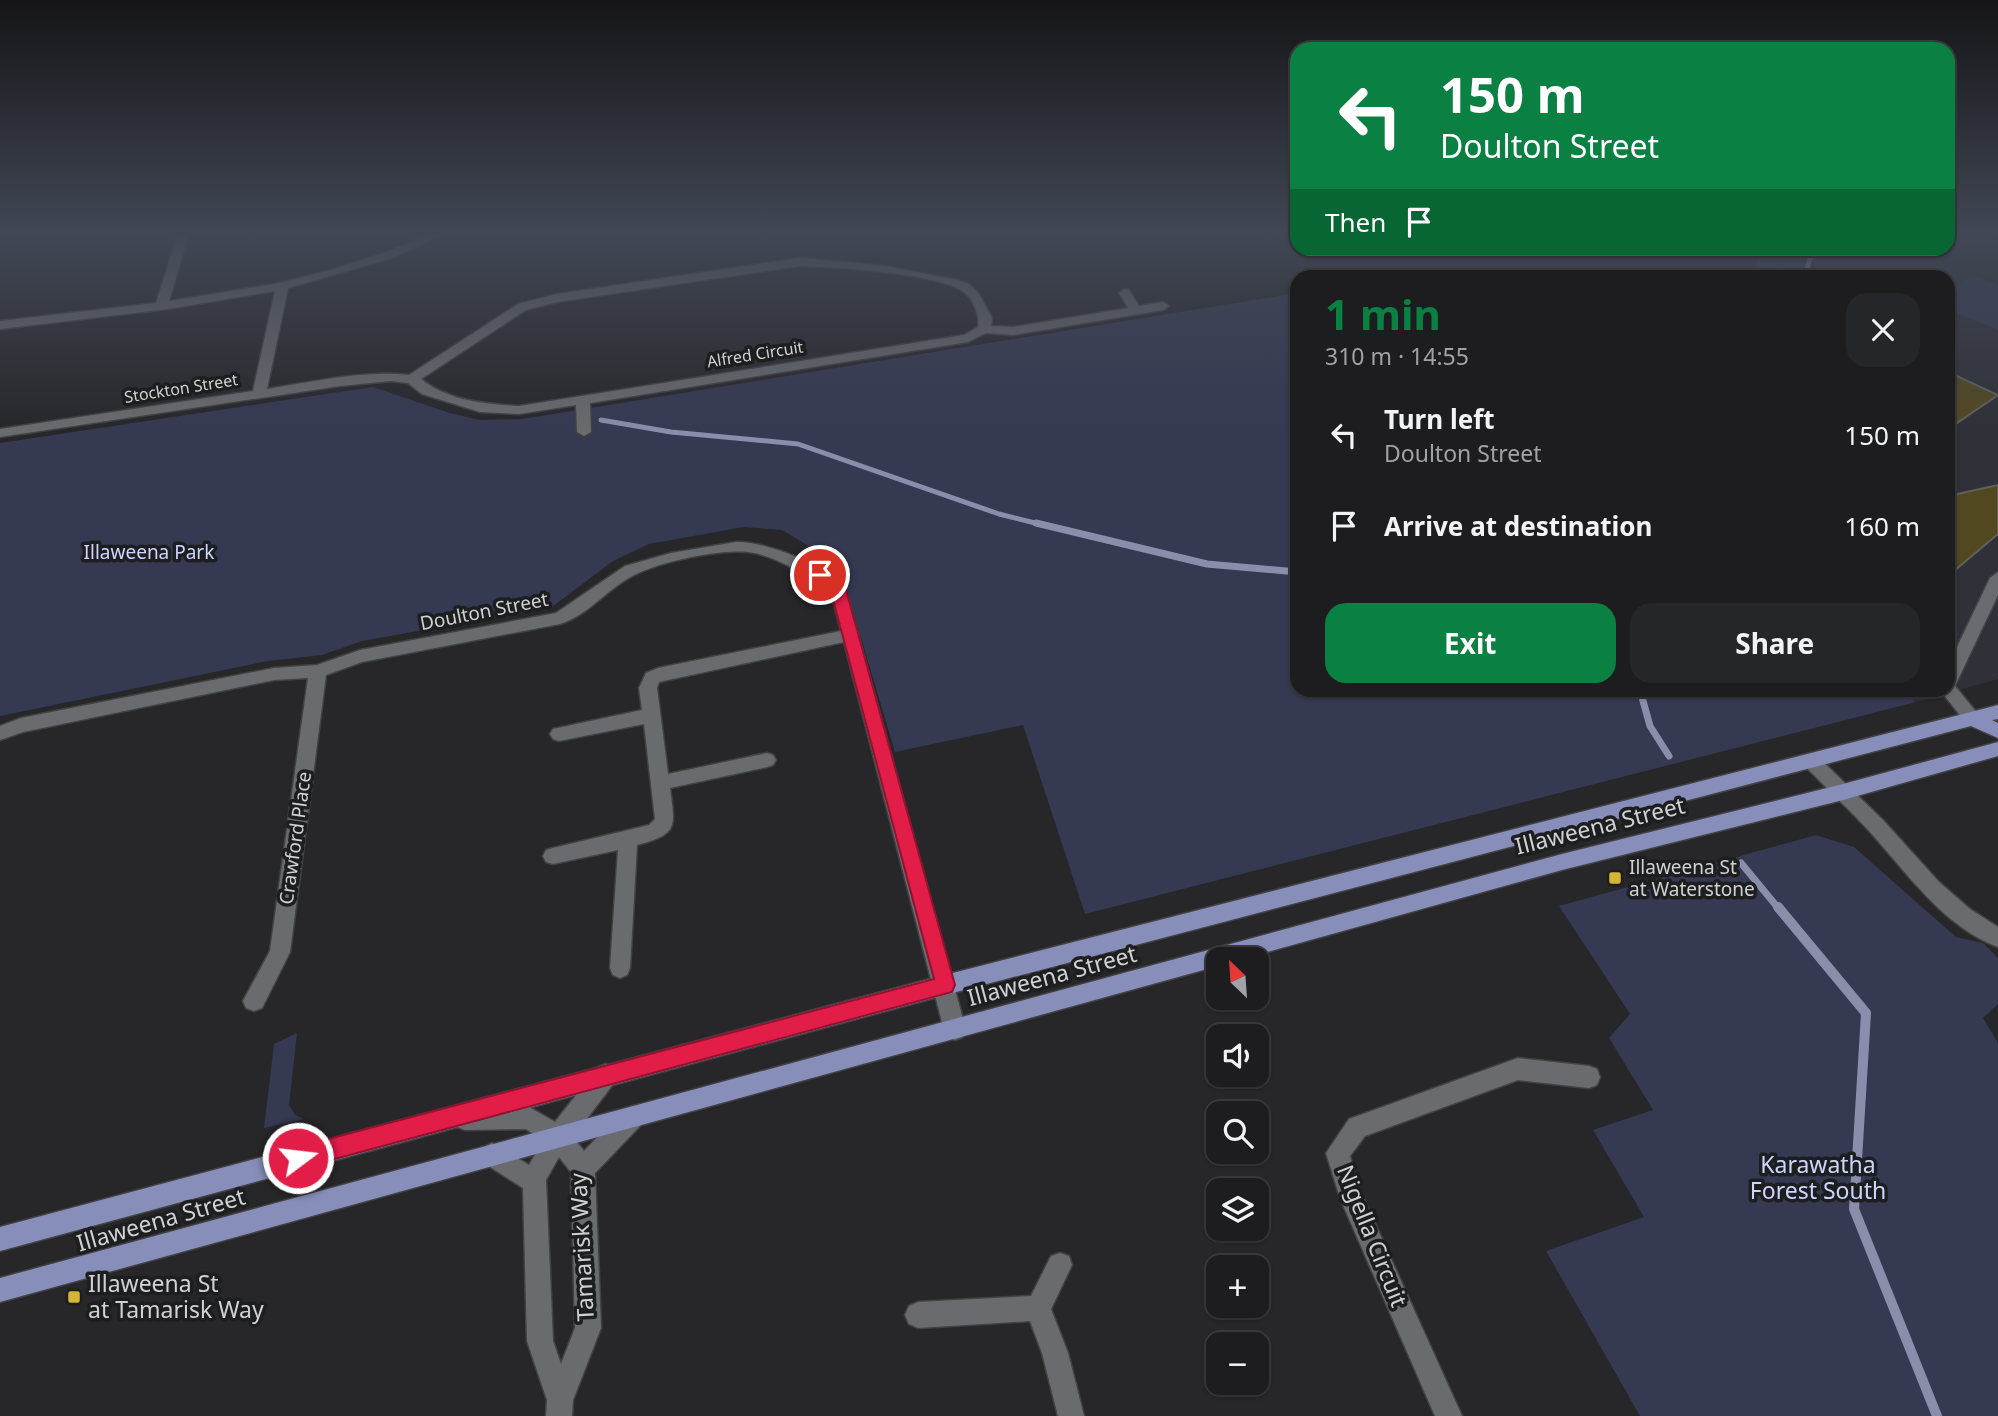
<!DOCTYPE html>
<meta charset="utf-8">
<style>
body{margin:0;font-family:"Noto Sans",sans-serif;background:#252629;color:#f1f3f6;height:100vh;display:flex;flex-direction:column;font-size:26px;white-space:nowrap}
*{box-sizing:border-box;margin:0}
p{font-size:23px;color:#a0a2a5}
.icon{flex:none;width:38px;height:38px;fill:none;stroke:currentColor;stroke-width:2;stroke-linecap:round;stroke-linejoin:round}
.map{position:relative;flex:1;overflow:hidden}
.details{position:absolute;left:1290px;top:270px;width:665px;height:427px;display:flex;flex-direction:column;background:#1d1d20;border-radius:21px;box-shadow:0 2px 5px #0004,0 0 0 2px #3b3b3e}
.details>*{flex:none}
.hud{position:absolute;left:1290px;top:42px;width:665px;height:214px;border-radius:21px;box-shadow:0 2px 5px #0004,0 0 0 2px #3b3b3e;background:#0b8043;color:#fff;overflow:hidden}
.needle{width:46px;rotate:335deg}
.tools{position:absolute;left:1206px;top:947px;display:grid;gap:14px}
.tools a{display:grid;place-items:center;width:63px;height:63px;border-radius:14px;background:#1d1d20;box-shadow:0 2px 5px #0004,0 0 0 2px #3b3b3e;font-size:35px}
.pin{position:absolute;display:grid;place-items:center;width:60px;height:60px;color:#fff;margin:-30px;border:4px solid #fff;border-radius:50%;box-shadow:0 2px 7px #0007}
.me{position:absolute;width:77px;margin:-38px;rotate:75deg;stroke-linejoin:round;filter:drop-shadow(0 0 5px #0008)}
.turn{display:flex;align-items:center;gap:24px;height:147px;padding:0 35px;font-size:32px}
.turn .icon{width:91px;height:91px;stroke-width:2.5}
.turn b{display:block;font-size:49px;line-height:60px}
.then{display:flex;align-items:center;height:66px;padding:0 35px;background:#0003;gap:14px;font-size:26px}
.round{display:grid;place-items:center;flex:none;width:74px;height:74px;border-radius:21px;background:#252629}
.headline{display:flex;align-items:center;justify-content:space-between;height:119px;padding:0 35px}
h1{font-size:42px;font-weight:700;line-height:52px;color:#0b8043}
.button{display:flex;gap:14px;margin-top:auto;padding:14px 35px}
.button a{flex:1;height:80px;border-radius:21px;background:#0b8043;color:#fff;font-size:28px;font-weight:700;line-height:80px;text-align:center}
.button a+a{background:#252629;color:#f1f3f6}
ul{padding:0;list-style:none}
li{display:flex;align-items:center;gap:21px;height:91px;padding:0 35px}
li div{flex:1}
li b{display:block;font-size:26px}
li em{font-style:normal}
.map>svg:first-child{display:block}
</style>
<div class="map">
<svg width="1998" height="1416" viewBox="0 0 1998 1416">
<rect width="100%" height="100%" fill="#27272a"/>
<path fill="#2f3038" d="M1948,234H1998V679L1916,702L1903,690H1948V276H1827L1787,249L1948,248Z"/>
<path fill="#353952" d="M1752,248L1787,249L1827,276H1751L1761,256Z
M1972,275L1998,285V330L1948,309V292Z
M1297,293V690H1903L1916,702L1085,914L1023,725L895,752L839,564L782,530L744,527L649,544L613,561L552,607L362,641L322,655L268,661L0,716V443L373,387L450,413L480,420L522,419Z
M1816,835L1854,847L1956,937L1983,943L1998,958V1004L1983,1018L1998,1043V1416H1640L1546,1251L1644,1217L1593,1130L1653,1110L1609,1038L1630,1014L1559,906Z
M297,1033L289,1105L295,1115L304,1119L264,1128L274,1044Z"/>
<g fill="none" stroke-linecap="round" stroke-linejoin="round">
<path stroke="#8a8eaa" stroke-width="5" d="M1805,276L1813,248
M601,420L671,432L798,444L999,514L1043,525"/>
<path stroke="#8a8eaa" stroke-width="7" d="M1036,523L1207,564L1297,572
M1640,690L1650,726L1669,756
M1741,863L1779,909"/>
<path stroke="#8a8eaa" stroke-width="10" d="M1778,907L1866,1013L1854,1209L1937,1416"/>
</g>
<path fill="#524820" stroke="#61605d" stroke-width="2" d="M1948,372L1998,395L1948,429Z
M1998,485V534L1948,576V496Z"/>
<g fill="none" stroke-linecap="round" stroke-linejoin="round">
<g stroke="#424244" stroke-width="3">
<path id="minor" d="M178,234H189L169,301L280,283L331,270L384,253L430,234H445L392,258L288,288L267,389C313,382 362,370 409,375L518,304L557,294L799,258L813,259L885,266L957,280L969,284L979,294L992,318L991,326L1013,327L1128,308L1119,293L1125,289L1129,290L1139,306L1163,302L1169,306L1163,310L1013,335L986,333L968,342L590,403L591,432L584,436L577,432L576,405L519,414L480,412L422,394L408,383L391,381L340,386L0,437V429L253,391L275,291L168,309L0,329V321L156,303ZM799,266C835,267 932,273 961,290C973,297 980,315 978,327L964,335L519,406C486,404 448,401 421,379L526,310L557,302Z
M736,542C765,541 830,566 846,590L966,1030L963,1037L955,1040L947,1037L944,1030L844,642L659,682L657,688L668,774L767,753L773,755L776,760L773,765L767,767L670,788C675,827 679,834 637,845L630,968L627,975L620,978L613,975L610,968L618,850L553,864L546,862L543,856L546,850L553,848L649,825L655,819L644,724L559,741L553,739L550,734L553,729L642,710L639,688L646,673L658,668L841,631L831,592L826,588C804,574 774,555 748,552C717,549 653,563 627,579C604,593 586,616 560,624L362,662L326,675L290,952L262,1008L254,1011L246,1008L243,1001L270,951L308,678L274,680L23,732L0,740V726L21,718L274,668L317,665L360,650L556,613L625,566L671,553Z
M1998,572V595L1955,686L1982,719L1979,724H1967L1940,690H1948V666L1990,578Z
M1811,754L1817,756L1883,820L1939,882L1970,909L1998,927V947C1944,927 1907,873 1870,832C1849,809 1826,788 1805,766L1802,761L1805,756Z
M1518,1058L1589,1066L1597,1069L1600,1077L1597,1085L1589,1088L1518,1080L1365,1136L1350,1156L1359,1188L1462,1416H1435L1340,1198L1326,1153L1349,1119Z
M606,1064L614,1067L617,1075L614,1083L573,1137L584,1151L625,1109L633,1106L641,1109L644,1117L641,1125L595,1173L601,1328L573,1400L572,1416H546L547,1400L527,1341L523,1188L484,1163L480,1155L484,1147L492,1143L529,1165L543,1141L526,1129L465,1130L457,1127L454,1119L457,1111L465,1108L529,1107L555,1122L598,1067ZM559,1157L571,1172L575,1328L561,1364L553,1341L546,1180Z
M1060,1253L1069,1256L1072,1265L1051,1309L1068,1353L1084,1416H1058L1042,1353L1030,1321L918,1328L909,1324L905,1315L909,1306L918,1302L1031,1296L1051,1256Z"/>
</g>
<g stroke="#424244" stroke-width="3">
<path id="major" d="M1998,705V719L1992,720L1998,723V738L1971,726L945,995L0,1251V1227L945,975Z
M1998,742V756L1843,800L1562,870L1242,959H1218V966L0,1302V1278L1562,854L1843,784Z"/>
</g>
<use href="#minor" fill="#6a6b6e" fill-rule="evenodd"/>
<use href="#major" fill="#878eba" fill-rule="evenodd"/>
</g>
<linearGradient id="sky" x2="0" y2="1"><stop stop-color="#151517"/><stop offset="0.54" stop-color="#414755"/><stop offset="1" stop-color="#414755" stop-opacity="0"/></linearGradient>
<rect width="1998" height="432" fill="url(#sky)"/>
<path fill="#e11d48" stroke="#92132f" stroke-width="2" d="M820,569L836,577L846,590L955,985L952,992L298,1169L291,1165L288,1158L291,1150L298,1147L934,979L831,592L813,575Z"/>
<g fill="#d3b635" stroke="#1d1e20" stroke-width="2.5">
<rect x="1608" y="871" width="14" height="14" rx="3.5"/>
<rect x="67" y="1290" width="14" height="14" rx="3.5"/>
</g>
<g text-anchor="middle" stroke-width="7" stroke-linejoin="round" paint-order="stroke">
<g font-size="16" fill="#d1d1d3" stroke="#1d1e20">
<text transform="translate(755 354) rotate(-9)" y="6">Alfred Circuit</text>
<text transform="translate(181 388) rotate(-9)" y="6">Stockton Street</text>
</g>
<g font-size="19" fill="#cdd5fc" stroke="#1d1e20">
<text x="149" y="559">Illaweena Park</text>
</g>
<g font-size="19" fill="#d1d1d3" stroke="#1d1e20">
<text transform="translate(484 611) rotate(-11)" y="7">Doulton Street</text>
<text transform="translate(295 838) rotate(-82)" y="7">Crawford Place</text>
</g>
<g font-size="19" fill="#d1d1d3" stroke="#1d1e20" text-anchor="start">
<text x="1629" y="874">Illaweena St<tspan x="1629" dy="22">at Waterstone</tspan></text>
</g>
<g font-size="23" fill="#d1d1d3" stroke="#1d1e20">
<text transform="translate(1600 826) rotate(-14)" y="8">Illaweena Street</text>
<text transform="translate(1052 976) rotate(-15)" y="8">Illaweena Street</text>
<text transform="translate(161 1220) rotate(-16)" y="8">Illaweena Street</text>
<text transform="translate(1372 1236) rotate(68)" y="8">Nigella Circuit</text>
<text transform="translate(582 1247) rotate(-93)" y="8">Tamarisk Way</text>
</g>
<g font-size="23" fill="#cdd5fc" stroke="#1d1e20">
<text x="1818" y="1173">Karawatha<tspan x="1818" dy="26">Forest South</tspan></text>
</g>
<g font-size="23" fill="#d1d1d3" stroke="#1d1e20" text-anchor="start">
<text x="88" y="1292">Illaweena St<tspan x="88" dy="26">at Tamarisk Way</tspan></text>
</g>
</g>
</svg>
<div class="tools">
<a><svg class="needle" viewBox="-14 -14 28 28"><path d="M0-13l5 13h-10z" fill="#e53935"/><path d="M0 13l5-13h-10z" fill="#a0a2a5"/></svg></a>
<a><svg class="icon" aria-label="sound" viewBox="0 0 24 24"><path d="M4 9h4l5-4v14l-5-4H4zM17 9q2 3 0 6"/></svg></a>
<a><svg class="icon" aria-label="search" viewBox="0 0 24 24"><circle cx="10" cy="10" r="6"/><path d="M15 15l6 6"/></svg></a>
<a><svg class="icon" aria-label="layers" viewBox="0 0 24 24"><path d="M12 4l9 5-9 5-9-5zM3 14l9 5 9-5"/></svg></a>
<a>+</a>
<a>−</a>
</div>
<div class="pin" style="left:820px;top:575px;background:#d93025"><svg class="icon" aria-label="arrive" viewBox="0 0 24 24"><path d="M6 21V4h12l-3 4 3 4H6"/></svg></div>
<svg class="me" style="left:298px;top:1158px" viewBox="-20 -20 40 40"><circle r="17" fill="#e11d48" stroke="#fff" stroke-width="3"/><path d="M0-11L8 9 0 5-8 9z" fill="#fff"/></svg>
<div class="hud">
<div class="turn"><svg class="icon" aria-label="left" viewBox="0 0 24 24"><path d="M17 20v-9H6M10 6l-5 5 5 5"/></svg><div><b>150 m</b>Doulton Street</div></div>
<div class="then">Then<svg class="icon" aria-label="arrive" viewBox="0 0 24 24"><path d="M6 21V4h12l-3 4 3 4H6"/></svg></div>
</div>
<section class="details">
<div class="headline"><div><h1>1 min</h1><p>310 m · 14:55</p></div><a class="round"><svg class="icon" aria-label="close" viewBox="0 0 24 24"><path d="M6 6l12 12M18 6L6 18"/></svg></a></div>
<ul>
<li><svg class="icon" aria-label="left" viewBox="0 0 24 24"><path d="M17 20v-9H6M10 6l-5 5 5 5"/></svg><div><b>Turn left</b><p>Doulton Street</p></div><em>150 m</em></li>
<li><svg class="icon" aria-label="arrive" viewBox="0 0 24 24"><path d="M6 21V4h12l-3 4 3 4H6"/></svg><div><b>Arrive at destination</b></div><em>160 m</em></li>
</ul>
<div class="button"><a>Exit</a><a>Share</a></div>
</section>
</div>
